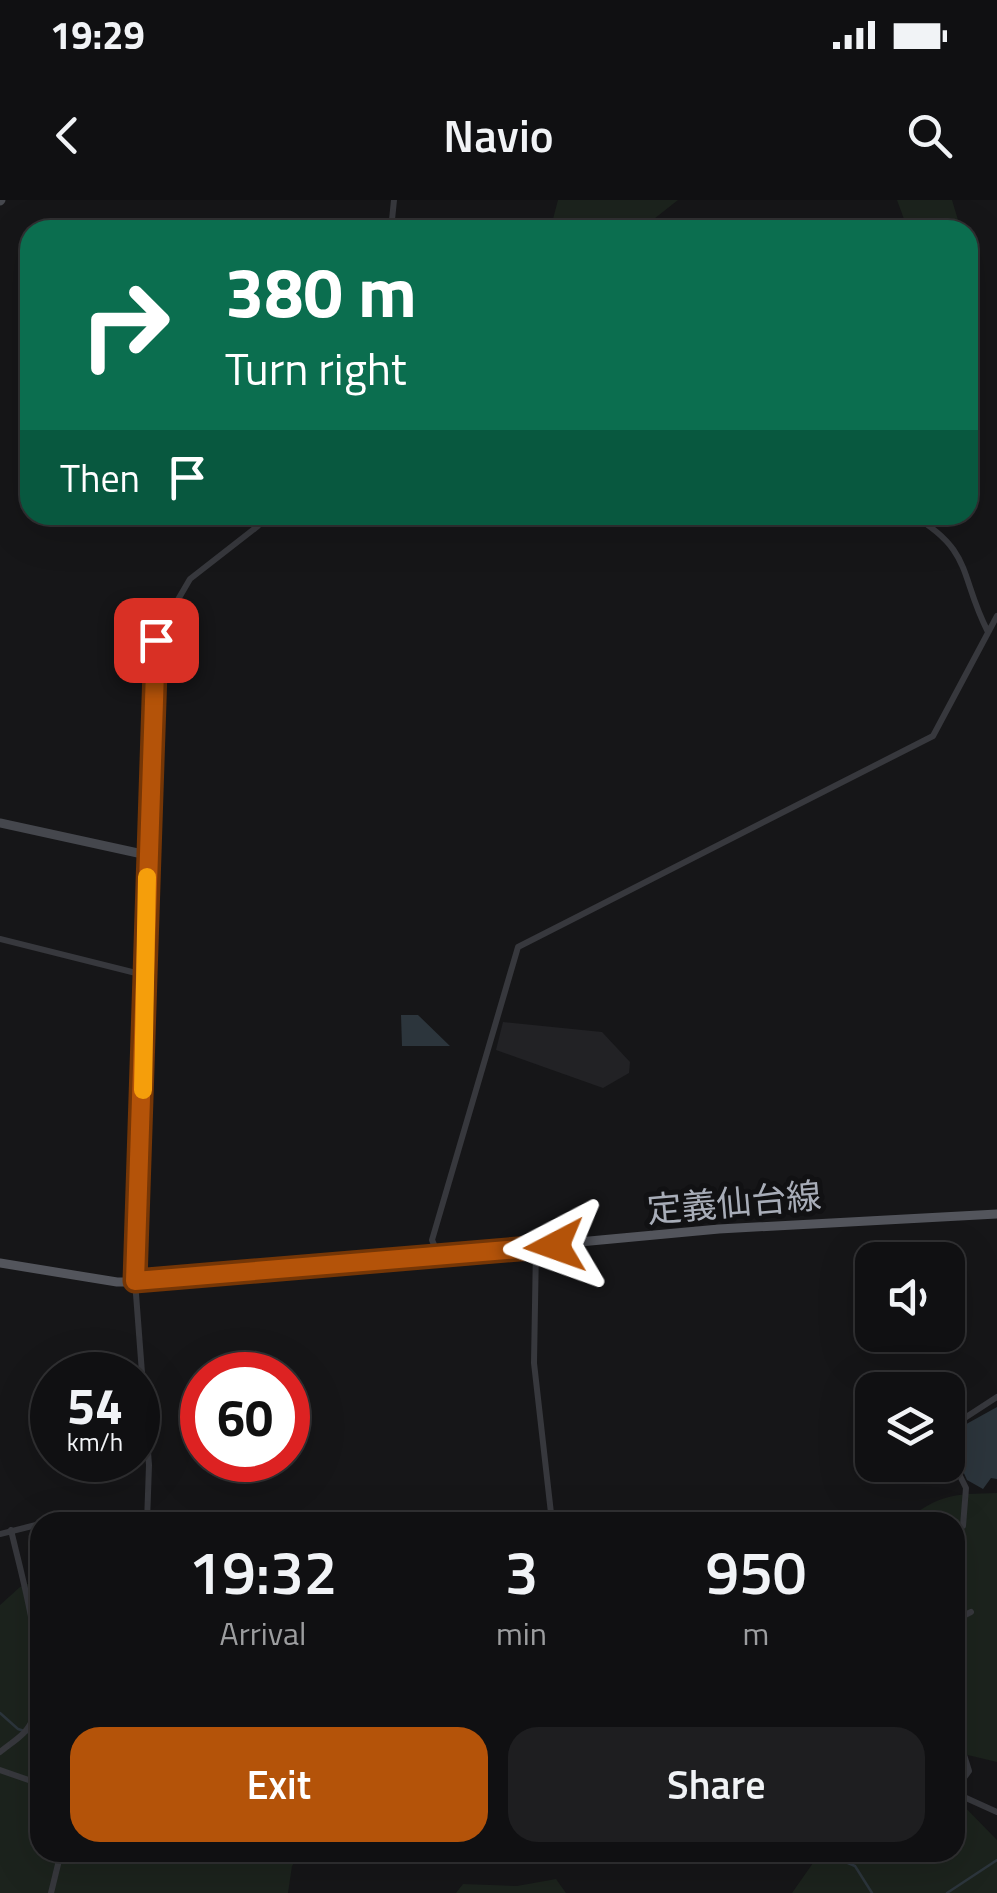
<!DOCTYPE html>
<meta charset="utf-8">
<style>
body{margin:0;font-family:"Titillium Web","Noto Sans JP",sans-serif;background:#1e1e20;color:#f1f3f6;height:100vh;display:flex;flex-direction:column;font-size:38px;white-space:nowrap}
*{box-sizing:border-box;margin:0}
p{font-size:32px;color:#9c9d9f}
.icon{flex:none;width:55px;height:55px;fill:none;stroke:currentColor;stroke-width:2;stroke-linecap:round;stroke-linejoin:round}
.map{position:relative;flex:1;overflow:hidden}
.details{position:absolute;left:30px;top:1312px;width:935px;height:350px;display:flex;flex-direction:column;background:#101012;border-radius:30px;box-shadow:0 10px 40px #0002,0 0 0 2px #303032}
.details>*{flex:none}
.guide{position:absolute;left:20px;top:20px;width:958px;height:305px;border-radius:30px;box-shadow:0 10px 40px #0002,0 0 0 2px #303032;background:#0b6e4f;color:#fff;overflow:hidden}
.tools{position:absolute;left:855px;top:1042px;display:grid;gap:20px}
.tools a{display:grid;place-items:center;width:110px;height:110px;border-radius:20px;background:#101012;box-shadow:0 10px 40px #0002,0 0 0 2px #303032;font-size:50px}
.speed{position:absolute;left:30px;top:1152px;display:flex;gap:20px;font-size:50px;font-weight:700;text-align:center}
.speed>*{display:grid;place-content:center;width:130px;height:130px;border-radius:50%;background:#101012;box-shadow:0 10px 40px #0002,0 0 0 2px #303032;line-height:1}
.speed small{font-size:25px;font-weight:400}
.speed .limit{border:15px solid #d22;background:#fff;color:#111}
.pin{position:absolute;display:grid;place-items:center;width:85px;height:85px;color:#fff;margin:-42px;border-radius:20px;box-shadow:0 5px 15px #0006}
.me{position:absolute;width:110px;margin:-55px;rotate:266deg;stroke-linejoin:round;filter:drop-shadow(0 0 8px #0008)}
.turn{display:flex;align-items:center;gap:35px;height:210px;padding:0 40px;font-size:45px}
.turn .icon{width:130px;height:130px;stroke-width:2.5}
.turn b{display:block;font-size:70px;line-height:85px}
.then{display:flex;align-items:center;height:95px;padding:0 40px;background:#0003;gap:20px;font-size:38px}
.eta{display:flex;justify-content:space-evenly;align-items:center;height:170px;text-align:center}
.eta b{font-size:60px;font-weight:600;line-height:70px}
.action{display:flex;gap:20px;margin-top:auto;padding:20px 40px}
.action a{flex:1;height:115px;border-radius:30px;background:#b45309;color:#fff;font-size:40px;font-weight:600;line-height:115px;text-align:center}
.action a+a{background:#1e1e20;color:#f1f3f6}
.status{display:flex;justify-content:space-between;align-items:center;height:70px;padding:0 50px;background:#101012;direction:ltr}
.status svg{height:28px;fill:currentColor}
header{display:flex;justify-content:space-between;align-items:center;height:130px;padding:0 40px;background:#101012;font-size:45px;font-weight:600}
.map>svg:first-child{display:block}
</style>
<div class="status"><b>19:29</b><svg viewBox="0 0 49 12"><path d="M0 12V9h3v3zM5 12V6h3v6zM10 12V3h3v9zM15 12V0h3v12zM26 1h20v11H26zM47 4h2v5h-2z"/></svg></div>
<header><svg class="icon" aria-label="back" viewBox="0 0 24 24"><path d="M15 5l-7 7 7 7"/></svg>Navio<svg class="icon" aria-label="search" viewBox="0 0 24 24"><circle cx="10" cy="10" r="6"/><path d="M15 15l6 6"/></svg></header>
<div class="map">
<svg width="997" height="1693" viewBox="0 0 997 1693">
<rect width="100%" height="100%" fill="#161618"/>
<path fill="#222225" d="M503,822L602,832L630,862L629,873L603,888L496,850Z"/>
<path fill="#1c231d" d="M558,0H678L640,30H557L553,19Z
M897,0H952L961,30H908Z
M997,1293V1562L955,1552V1322H904C940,1294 952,1294 997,1293Z
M40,1379V1652L301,1653L292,1666L288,1693H0V1405L20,1387Z
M955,1597L997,1640V1693H792L820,1653L955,1652Z
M556,1679L566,1693H456L463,1684L517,1686Z"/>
<path fill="#2c353c" d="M401,815H418L450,846H402Z
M997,1207V1279L991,1278L983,1289L967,1280L958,1260L961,1227Z"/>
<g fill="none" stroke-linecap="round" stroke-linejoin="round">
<path stroke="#2c353c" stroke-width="2.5" d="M0,1513L18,1529L40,1536
M822,1652L855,1666L872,1693
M947,1693L997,1660"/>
<path stroke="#37383d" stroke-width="6" d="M391,30L394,0
M912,315C974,351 959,376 988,432
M147,655L155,439L190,379L258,326L262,315
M0,739L144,775
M536,1047L534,1163L552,1322
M438,1054L432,1040L518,747L933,536L997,416
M135,1081L149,1265L147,1322
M948,1237L957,1223L997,1197
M948,1252L966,1288L963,1326L955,1328
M46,1322H91
M0,1334L40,1324
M955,1420L971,1412
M955,1526L969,1571L955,1590
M0,1552C12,1542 28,1534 33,1518C49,1467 23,1382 11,1330
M0,1570L40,1584
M955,1593L997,1612
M51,1693L61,1652"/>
<path stroke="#45474d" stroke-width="9" d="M0,1L1,0
M0,623L147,655L135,1081"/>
<path stroke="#53555c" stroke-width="9" d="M0,1063L117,1082H149L719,1029L997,1014"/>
</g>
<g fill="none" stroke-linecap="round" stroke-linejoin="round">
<g stroke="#753606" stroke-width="25">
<path id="route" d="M156,440L135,1081L555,1046"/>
</g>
<use href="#route" stroke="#b45309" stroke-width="18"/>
<path stroke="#f59e0b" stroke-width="18" d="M143,890L147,677"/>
</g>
<g text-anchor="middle" stroke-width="10" stroke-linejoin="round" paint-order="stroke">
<g font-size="35" fill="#a8adb8" stroke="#111113">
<text transform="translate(734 1003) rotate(-5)" y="12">定義仙台線</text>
</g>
</g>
</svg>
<div class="tools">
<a><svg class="icon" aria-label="sound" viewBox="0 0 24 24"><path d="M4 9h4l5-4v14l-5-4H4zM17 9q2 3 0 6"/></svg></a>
<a><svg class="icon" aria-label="layers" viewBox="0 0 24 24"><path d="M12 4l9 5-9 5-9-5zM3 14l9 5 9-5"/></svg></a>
</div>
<div class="speed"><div>54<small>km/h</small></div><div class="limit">60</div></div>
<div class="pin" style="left:156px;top:440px;background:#d93025"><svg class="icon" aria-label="arrive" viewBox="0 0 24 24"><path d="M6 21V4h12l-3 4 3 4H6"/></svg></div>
<svg class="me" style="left:555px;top:1046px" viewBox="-20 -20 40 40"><path d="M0-17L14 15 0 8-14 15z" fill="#b45309" stroke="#fff" stroke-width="4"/></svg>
<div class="guide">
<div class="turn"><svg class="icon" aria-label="right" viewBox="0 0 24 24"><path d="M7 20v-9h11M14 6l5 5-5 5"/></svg><div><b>380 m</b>Turn right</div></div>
<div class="then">Then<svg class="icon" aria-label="arrive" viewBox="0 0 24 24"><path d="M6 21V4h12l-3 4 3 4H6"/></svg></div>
</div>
<section class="details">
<div class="eta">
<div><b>19:32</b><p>Arrival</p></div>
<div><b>3</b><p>min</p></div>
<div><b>950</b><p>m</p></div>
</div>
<div class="action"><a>Exit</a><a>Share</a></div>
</section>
</div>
